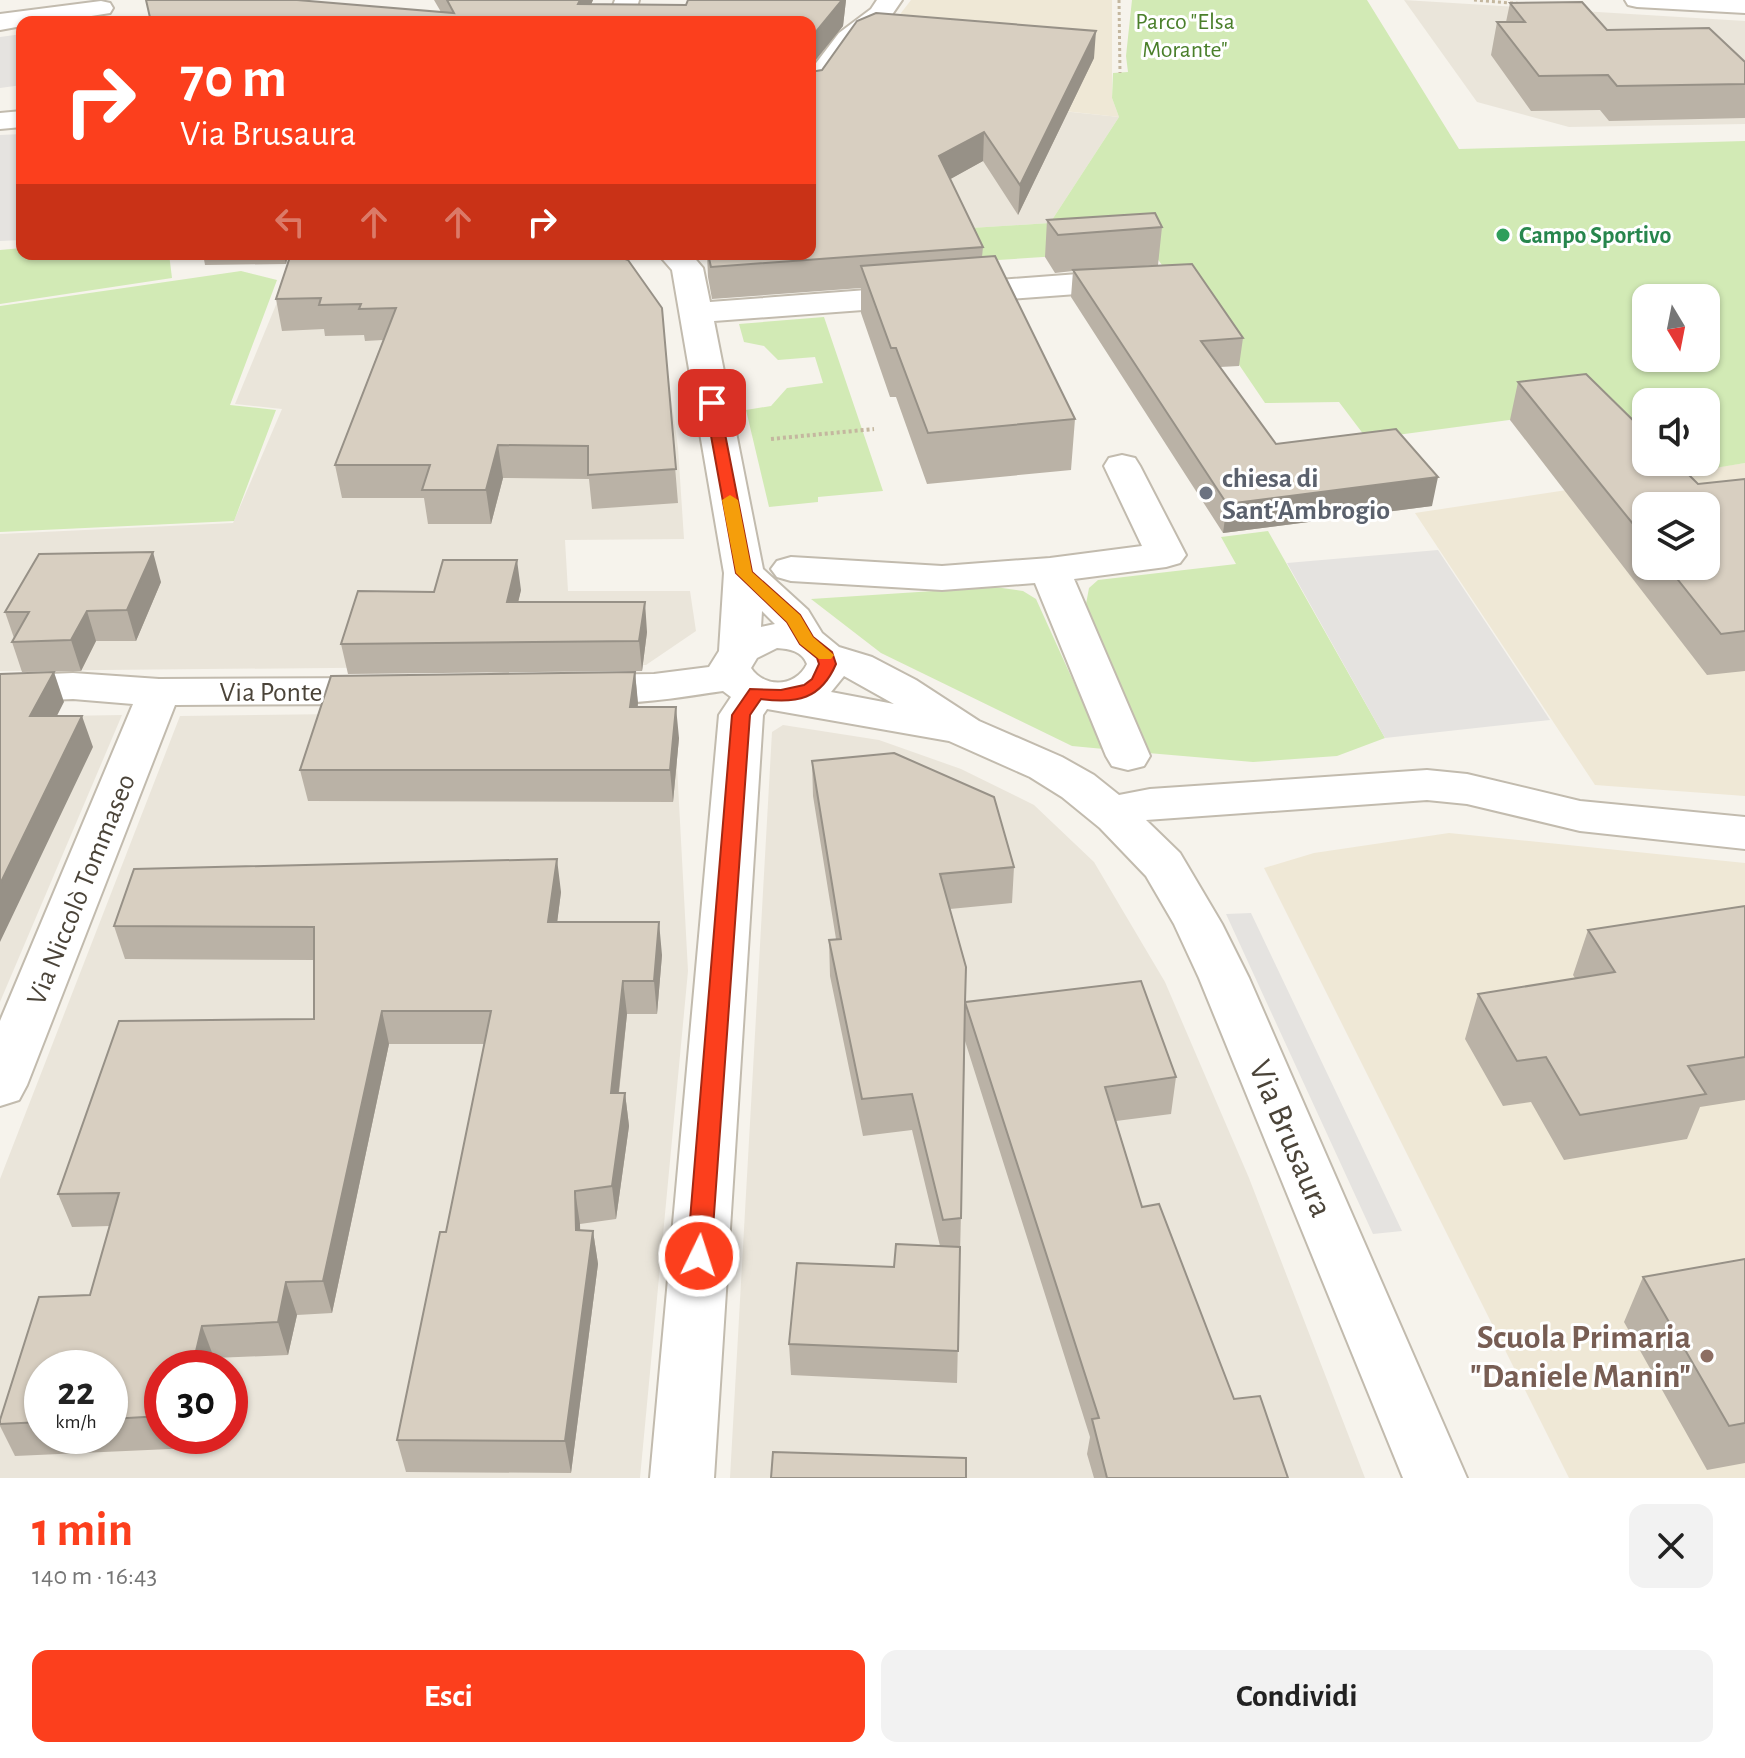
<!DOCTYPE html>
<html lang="it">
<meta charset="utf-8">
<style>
body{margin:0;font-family:"Alegreya Sans",sans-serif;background:#f2f2f2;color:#222;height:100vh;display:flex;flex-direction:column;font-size:30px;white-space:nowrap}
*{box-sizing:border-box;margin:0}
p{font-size:26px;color:#767676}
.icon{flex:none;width:44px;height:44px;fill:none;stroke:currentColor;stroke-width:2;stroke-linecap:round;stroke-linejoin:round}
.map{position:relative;height:1478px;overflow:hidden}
.drawer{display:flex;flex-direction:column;background:#fff;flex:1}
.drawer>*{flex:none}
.guide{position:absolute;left:16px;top:16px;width:800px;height:244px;border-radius:16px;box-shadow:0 2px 6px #0004;background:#fc3f1d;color:#fff;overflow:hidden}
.needle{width:52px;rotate:170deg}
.tools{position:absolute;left:1632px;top:284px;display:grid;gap:16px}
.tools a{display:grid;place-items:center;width:88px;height:88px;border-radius:16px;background:#fff;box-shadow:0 2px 6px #0004;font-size:40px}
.speed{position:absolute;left:24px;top:1350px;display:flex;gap:16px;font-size:40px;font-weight:700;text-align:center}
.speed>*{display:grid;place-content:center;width:104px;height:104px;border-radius:50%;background:#fff;box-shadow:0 2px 6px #0004;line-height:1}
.speed small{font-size:20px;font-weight:400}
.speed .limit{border:12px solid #d22;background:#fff;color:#111}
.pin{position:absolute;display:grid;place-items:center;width:68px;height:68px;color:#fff;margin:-34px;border-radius:16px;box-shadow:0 4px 12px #0006}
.me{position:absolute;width:88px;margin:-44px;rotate:4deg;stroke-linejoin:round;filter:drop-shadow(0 0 6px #0008)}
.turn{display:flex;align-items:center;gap:28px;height:168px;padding:0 32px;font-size:36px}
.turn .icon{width:104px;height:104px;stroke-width:2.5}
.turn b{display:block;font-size:56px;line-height:68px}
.lanes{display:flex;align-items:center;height:76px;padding:0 32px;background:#0003;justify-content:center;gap:40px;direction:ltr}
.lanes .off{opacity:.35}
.round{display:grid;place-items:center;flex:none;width:84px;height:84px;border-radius:16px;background:#f2f2f2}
.headline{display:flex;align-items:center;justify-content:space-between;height:136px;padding:0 32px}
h1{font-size:48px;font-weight:700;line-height:60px;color:#fc3f1d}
.primary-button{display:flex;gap:16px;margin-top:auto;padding:16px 32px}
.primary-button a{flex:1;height:92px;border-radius:16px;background:#fc3f1d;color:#fff;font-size:32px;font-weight:700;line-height:92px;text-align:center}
.primary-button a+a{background:#f2f2f2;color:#222}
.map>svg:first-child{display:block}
</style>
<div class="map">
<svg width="1745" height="1478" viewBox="0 0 1745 1478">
<rect width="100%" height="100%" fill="#f6f3ec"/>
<path fill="#eae5da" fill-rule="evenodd" d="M1404,0L1745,21V124L1569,127L1477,102Z
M882,92L1119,117L1050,223L971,228Z
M409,254L662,331L678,448L684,539L565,540L568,591H690L696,631L646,665L0,671V534L233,523L282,409L235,404L285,283L288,257Z
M674,710L688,971L640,1478H0V1179L180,716ZM42,1368H110V1436H42ZM162,1368H230V1436H162Z
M122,715L0,1002V717Z
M783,725L879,740L961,769L1034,805L1094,862L1165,982L1249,1178L1365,1478H730L772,732Z"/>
<path fill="#efe8d6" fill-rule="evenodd" d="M911,0H1112V98L1119,117L844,87Z
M1745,463V796L1595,785L1415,513ZM1646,506H1706V566H1646Z
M1449,833L1745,863V1478H1569L1264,868L1314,853Z"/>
<path fill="#d2eab5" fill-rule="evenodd" d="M1132,0H1367L1459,149L1745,141V463L1643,480L1576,411L1367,439L1339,402L1265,403L1189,291H1181L1151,250L982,261L971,228L1050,223L1119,117L1112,98L1113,73L1128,72L1126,56ZM1646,298H1706V358H1646ZM1646,402H1706V462H1646Z
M22,248V254H169L172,278L0,304V250Z
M241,271L277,280L230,405L276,410L234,521L0,532V306Z
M824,317L883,491L818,497V502L769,507L746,410L771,406L787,388L823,383L815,357L778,360L764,346L744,342L739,324Z
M1268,531L1385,738L1337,756L1253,762L1148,753L1086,604L1089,588L1098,580L1236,564L1221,537Z
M995,587L1023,591L1036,599L1104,749L1072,746L881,653L811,599Z"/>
<path fill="#e5e3e0" d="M22,34V85L0,88V37Z
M22,134V240L0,241V135Z
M1438,550L1550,720L1385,738L1287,563Z
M1251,913L1402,1231L1373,1234L1226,914Z"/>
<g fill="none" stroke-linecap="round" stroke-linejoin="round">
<g stroke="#c2bbae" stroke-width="4">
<path id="minor" d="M615,0H639L633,22H607Z
M877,0H902L889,19L857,43L820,96L810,98V71L839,33L871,9Z
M1625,0H1745V13L1637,7L1628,5Z
M101,1L110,3L113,8L110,13L54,22H22V26L0,30V14Z
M22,111V127L0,129V113Z
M658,254H691L703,268L710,302L1131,270L1142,273L1147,280L1142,287L1131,290L714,321L763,569L808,610L822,633L839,647L872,657L916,680L979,721L1062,757L1094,775L1119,795L1150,789L1427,770L1467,774L1580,801L1745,817V849L1580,831L1467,804L1427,800L1146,820L1180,853L1222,924L1249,978L1467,1478H1403L1199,978L1174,924L1146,876L1100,828L1062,797L1030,777L949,741L767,709L763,715L714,1478H650L719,715L731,697L723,691C673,698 613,710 563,697L557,688L563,679L578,675L654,674L709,667L719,651L724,573L672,270ZM762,611L775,624L761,627ZM777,648C790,649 802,651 807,664C796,687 765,689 751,668L757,658ZM844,676L894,704L831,692Z
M1122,455L1135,458L1140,466L1186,555L1180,563L1166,567L1074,579L1150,756L1144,766L1128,770L1112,766L1106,756L1035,583L942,590L791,581L777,577L771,569L777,561L791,557L942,566L1050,558L1142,546L1104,466L1109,458Z
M73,673L159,679L385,678L400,682L406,691L400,700L385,704L175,705L27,1085L19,1100L0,1106V1021L133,704L73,699L0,702V676Z"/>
</g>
<path stroke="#c4b79f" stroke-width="3" stroke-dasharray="3 3" stroke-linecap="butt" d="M1119,0L1120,73
M1474,0L1524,4"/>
<path stroke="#c4b79f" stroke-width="4" stroke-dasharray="3 3" stroke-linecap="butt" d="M771,439L874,429"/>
<use href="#minor" fill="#fff" fill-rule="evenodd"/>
</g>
<path fill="#bab2a6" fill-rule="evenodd" d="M146,0H297L441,12L434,0H593L591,4L686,5L688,0H846L843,26L810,67V22H151Z
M1510,3L1607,30L1745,62V118L1609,121L1600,110L1531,111L1491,55L1497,22H1506Z
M1094,58L1018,215L983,161L950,179L983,247L982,257L1075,419L1071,470L927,484L896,397H890L861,313V288L712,299L708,277L707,254H810V72Z
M1047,220L1162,227L1158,265L1113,268L1243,338L1239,366L1220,367L1276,444L1432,506L1223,533L1071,297L1073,271L1055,273L1045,257Z
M203,254H288L286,264L205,265Z
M291,254L662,308L678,503L592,509L589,479L503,478L491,524H428L424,498H342L335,465L383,340L365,341L364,335L325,336L324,329L282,331L276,299Z
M1518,382L1698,484L1745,479V671L1707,675L1510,420ZM1646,506L1706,566H1646Z
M161,582L136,641H96L81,671L22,672L12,642L14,638L5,612Z
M521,590L518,602L647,632L642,671L348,674L341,644L434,592Z
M635,672L638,707L679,738L673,802L308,801L300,770Z
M812,761L1014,867L1012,903L950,909L965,1002L1176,1077L1171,1114L1116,1121L1142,1207L1234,1399L1288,1478H1094L1087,1454L1090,1437L965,1041L957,1383L791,1375L789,1344L894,1267L940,1246L912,1130L863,1136L830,976L829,940L836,939L813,796Z
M561,892L557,922L662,955L657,1014H627L619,1093H625L629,1126L616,1219L580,1224V1230L593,1231L598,1264L571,1473L406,1472L397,1440L446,1232L485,1044H389L332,1313L297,1315L288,1355L214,1358L212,1368H162V1436H195L192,1448L15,1456L0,1426V1420L90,1295L110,1226L72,1227L58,1194L314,1019V960L125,959L114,926ZM42,1368H110V1436H42Z
M1745,906V1100L1700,1107L1687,1139L1564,1160L1531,1102L1503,1106L1465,1039L1478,994L1575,978L1573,975L1588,930Z
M1745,1259V1463L1707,1470L1624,1322L1643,1277Z"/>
<path fill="#979187" d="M580,0H593L584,22L578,4Z
M842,0H846L843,26L810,67V39Z
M1096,31L1094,58L1018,215L1020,185Z
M984,132L983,161L938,186L939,156Z
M284,254H288L286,264Z
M498,445L503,478L491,524L486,490Z
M1438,477L1432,506L1223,533L1227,504Z
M153,552L161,582L136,641L127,610Z
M517,560L521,590L511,632L507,602Z
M645,602L647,632L642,671L639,641Z
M87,611L96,641L81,671L71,640Z
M54,672L64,702L41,747L30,716Z
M635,672L638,703L633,738L630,707Z
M676,707L679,738L673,802L670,770Z
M82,716L93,747L0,942V884Z
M557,859L561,892L553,955L548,922Z
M659,922L662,955L657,1014L654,981Z
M623,981L627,1014L615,1126L611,1093Z
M382,1011L389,1044L332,1313L323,1281Z
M625,1093L629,1126L616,1219L612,1186Z
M575,1191L580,1224L581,1263L576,1230Z
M593,1231L598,1264L571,1473L565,1441Z
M286,1282L297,1315L288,1355L278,1322Z
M202,1326L214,1358L212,1368H192Z
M188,1436H195L192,1448Z"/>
<path fill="#d8cfc1" stroke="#979187" stroke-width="2" d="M146,0H297L454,13L447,0H580L578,4L686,5L688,0H842L810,39V22H151Z
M1582,2L1607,30L1709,28L1745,62V84L1617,86L1608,75L1539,76L1497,22H1525L1510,3Z
M876,13L1096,31L1020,185L984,132L939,156L983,247L711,267L708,254H810V72L822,70L857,21Z
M1155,213L1162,227L1058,235L1047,220Z
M291,254H612L628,260L662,308L676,469L588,475V446L498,445L486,490H422L430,465H335L396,308L359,309L361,304L319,305L321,298L276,299Z
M995,256L1075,419L928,433L896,348H891L861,266Z
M1192,264L1243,338L1201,341L1276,444L1396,429L1438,477L1227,504L1073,270Z
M1586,374L1646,433V462H1676L1698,484L1745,479V631L1721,634L1667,566H1706V506H1646V540L1518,382Z
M153,552L127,610L87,611L71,640L12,642L29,612H5L39,554Z
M443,560H517L507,602H645L639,641L341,644L358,591L434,592Z
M54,672L30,716H82L0,884V674Z
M635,672L630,707H676L670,770H300L331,676Z
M894,753L994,797L1014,867L940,874L966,967L965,1002L1141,981L1176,1077L1105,1087L1142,1207L1159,1204L1234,1399L1260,1396L1288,1478H1107L1092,1419L1099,1418L965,1002L961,1218L943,1220L912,1094L862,1099L829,940L841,939L812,761Z
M557,859L548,922H659L654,981H623L611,1093H625L612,1186L575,1191L576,1230L593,1231L565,1441L397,1440L440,1232H446L491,1011H382L323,1281L286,1282L278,1322L202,1326L192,1368H162V1416L110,1419V1368H42V1422L0,1424V1420L39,1297L90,1295L119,1193L58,1194L119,1021L314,1019V927L114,926L134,869Z
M1745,906V1057L1688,1066L1706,1094L1580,1115L1546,1057L1517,1061L1478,994L1615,972L1588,930Z
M896,1244L960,1247L958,1351L789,1344L797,1263L894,1267Z
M1745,1259V1423L1729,1426L1643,1277Z
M773,1452L966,1458V1478H771Z"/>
<path fill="#fc3f1d" stroke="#a42913" stroke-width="2" d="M712,398L719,403L752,572L800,615L813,637L832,652L836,664C821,699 797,704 761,699L750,715L711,1256L708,1263L699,1266L691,1263L687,1256L732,715L750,689L781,690L804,685L812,679L819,664L817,658L800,644L787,622L736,573L705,403Z"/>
<path fill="#f59e0b" d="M730,495L738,500L752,572L800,615L813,637L834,655L831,659H819L800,644L787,622L736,573L722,500Z"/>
<circle fill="#2e9e5b" stroke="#fff" stroke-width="3" cx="1503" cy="235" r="8"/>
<circle fill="#6b7280" stroke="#fff" stroke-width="3" cx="1206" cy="493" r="8"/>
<circle fill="#8d6e63" stroke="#fff" stroke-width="3" cx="1707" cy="1356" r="8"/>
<g text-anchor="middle" stroke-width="6" stroke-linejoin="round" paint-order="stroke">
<g font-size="24" fill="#4a7f2a" stroke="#fff">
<text x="1185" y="29">Parco "Elsa<tspan x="1185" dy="28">Morante"</tspan></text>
</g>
<g font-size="24" font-weight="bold" fill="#27864d" stroke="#fff" text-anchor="start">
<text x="1519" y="243">Campo Sportivo</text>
</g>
<g font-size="28" font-weight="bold" fill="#5b616d" stroke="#fff" text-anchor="start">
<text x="1222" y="487">chiesa di<tspan x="1222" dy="32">Sant'Ambrogio</tspan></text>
</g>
<g font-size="28" fill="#4b4439" stroke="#fff">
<text x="271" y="701">Via Ponte</text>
<text transform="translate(80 889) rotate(-68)" y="10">Via Niccolò Tommaseo</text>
</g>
<g font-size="34" fill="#4b4439" stroke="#fff">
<text transform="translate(1292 1138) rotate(67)" y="12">Via Brusaura</text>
</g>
<g font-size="34" font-weight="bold" fill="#785e54" stroke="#fff" text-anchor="end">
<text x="1691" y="1348">Scuola Primaria<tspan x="1691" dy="39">"Daniele Manin"</tspan></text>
</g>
</g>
</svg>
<div class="tools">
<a><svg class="needle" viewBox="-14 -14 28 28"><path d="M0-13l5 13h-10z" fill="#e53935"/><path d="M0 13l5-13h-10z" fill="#767676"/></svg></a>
<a><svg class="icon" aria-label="sound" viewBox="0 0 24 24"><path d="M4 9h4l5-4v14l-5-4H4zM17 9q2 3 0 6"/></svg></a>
<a><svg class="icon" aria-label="layers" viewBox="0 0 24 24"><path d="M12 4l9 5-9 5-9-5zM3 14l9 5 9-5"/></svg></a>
</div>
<div class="speed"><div>22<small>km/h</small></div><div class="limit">30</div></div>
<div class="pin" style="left:712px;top:403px;background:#d93025"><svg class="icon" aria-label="arrive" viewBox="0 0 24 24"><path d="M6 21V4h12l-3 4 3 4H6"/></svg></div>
<svg class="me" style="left:699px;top:1256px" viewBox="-20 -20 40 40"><circle r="17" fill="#fc3f1d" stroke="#fff" stroke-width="3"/><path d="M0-11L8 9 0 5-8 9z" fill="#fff"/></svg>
<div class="guide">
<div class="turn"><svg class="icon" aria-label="right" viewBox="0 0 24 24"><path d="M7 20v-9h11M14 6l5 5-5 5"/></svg><div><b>70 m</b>Via Brusaura</div></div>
<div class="lanes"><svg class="icon off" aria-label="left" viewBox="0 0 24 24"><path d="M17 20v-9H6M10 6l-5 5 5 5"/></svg><svg class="icon off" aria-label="ahead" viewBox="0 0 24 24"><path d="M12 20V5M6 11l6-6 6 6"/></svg><svg class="icon off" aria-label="ahead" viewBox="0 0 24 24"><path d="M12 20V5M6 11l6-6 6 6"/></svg><svg class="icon" aria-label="right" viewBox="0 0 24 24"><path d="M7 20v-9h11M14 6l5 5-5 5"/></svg></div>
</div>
</div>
<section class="drawer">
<div class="headline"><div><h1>1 min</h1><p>140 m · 16:43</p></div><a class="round"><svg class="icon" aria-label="close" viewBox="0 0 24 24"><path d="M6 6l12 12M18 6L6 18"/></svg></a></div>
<div class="primary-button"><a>Esci</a><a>Condividi</a></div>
</section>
